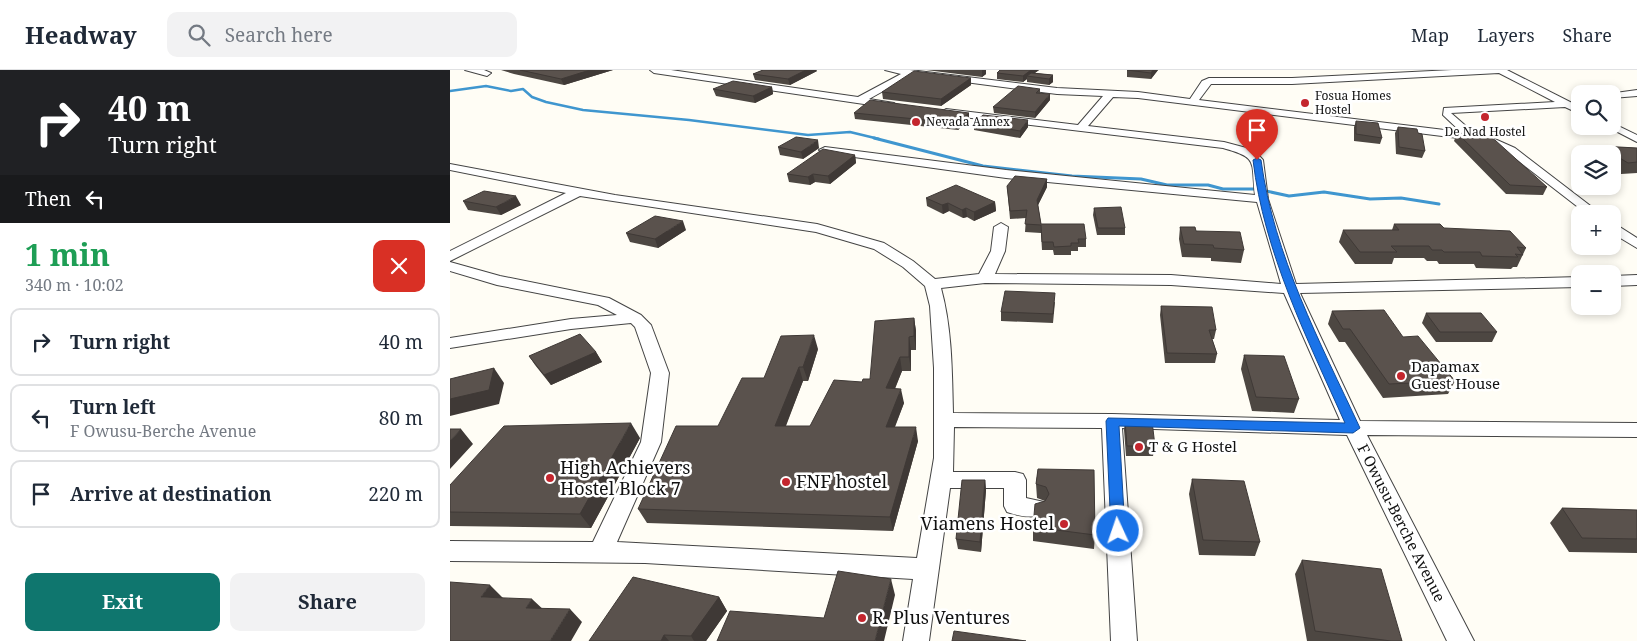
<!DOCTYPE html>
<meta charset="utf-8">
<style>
body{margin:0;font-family:"Noto Serif",serif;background:#f2f2f3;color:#1f2937;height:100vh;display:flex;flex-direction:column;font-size:19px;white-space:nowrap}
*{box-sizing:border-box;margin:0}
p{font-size:16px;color:#747a83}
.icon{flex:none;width:28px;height:28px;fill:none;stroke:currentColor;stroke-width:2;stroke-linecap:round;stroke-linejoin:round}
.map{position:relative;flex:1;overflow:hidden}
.side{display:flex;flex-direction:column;background:#fff;width:450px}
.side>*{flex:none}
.banner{background:#202124;color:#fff;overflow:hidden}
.tools{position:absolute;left:1121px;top:15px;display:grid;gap:10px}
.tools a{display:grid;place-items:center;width:50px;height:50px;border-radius:10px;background:#fff;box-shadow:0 2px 8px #0003;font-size:25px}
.pin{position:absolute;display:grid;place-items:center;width:42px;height:42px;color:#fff;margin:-51px -21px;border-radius:50% 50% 50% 0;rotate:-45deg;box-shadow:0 0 5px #0007}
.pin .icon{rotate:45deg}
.me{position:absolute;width:55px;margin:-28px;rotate:357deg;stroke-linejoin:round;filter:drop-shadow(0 0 4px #0008)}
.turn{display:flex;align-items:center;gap:18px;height:105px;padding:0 25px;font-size:22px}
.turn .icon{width:65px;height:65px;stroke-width:2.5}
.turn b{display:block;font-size:35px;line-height:42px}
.then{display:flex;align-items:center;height:48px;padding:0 25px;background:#0003;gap:10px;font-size:19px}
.round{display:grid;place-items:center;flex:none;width:52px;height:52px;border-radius:10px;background:#f2f2f3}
.overview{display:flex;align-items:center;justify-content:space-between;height:85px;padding:0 25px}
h1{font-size:30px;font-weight:700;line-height:38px;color:#1e9e55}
.cta{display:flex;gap:10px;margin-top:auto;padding:10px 25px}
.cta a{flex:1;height:58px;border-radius:10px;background:#0f766e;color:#fff;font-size:20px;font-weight:700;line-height:58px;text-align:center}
.cta a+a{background:#f2f2f3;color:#1f2937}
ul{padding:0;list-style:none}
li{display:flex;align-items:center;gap:15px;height:68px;margin:0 10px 8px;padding:0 15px;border:2px solid #e0e1e3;border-radius:10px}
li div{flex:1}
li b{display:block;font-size:19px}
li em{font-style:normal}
header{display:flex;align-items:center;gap:30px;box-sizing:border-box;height:70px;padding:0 25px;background:#fff;border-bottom:1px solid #e0e1e3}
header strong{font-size:24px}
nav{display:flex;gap:28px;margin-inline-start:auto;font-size:18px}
.search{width:350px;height:45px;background:#f2f2f3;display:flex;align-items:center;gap:12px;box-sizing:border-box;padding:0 18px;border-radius:10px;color:#747a83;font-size:19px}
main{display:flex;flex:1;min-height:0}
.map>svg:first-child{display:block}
</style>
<header>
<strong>Headway</strong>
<div class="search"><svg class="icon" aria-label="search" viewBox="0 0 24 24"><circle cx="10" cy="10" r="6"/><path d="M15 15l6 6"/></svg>Search here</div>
<nav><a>Map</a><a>Layers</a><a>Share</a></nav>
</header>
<main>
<section class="side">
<div class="banner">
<div class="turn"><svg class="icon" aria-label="right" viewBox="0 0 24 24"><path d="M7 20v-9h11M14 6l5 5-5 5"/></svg><div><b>40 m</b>Turn right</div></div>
<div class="then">Then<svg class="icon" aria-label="left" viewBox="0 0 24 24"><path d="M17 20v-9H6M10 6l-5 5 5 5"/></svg></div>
</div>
<div class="overview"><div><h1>1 min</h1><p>340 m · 10:02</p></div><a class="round" style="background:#d93025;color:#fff"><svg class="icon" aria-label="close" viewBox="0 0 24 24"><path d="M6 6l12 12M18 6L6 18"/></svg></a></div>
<ul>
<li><svg class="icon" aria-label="right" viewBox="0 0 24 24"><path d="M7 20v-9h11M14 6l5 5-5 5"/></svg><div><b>Turn right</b></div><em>40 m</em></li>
<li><svg class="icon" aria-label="left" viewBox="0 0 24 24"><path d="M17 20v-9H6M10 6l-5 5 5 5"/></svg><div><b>Turn left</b><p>F Owusu-Berche Avenue</p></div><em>80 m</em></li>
<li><svg class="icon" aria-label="arrive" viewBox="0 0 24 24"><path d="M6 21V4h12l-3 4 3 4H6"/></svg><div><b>Arrive at destination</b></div><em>220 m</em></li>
</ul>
<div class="cta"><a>Exit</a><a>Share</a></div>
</section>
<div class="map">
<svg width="1187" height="571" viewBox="0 0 1187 571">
<rect width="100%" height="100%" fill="#fffdf5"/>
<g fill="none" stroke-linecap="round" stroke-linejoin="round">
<path stroke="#3f96cf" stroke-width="2.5" d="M0,21L36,16L61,21L73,19L82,27L96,32L133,40L239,50L358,65L400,62L429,69"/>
<path stroke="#3f96cf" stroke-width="3" d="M424,68L533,96L622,106L691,109L717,115H758L773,119H806
M816,121L839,126L874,122L920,129L951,128L989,134"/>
<g stroke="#444" stroke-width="2">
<path id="street" d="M15,0H34L41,3L37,6Z
M200,0H221L408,27L451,4L435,0H460L607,18L688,22L740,29L752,11L759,8H842L1002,0H1057L1130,37V44L1115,37L1001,43L1025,64L1038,66L1065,78L1151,144H1137L1057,82L1032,71L688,28L663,27L638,56L774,72L804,80L813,90L818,129L846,214L1130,207V217L850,223L910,351L1187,353V367L917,365L1024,571H997L897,365L672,358L687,571H661L652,358L504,357L503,402H565L573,404L576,410V428L594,432L597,438L594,444C582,449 569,446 557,442L554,436V418H500L479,571H453L463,509L195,493L0,491V471L143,472L191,372L201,303L185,257L181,253L121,259L0,278V268L121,249L167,245L148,235L47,215L0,201V192L50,206L159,228L191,245L201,255L219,303L211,372L167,472L467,488L484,388V298L480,236L475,216L453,197L424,179L366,162L130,126L0,191V181L116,123L0,100V94L165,125L367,154L434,173L463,191L485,209L529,204L541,181L544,157L551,153L558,157L555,181L545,204L721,205L831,214L807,132L556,108L375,83L369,80L375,77L556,100L805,125C801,91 809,88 773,78L496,45L491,42L496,39L628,55L653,26L607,24L462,5L419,29L444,33L446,35L441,38L204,3ZM1049,3L1105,32L994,38L993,45L1011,62L749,30L761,14H842ZM535,213L721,215L834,223L890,350L662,344L503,343C502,301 502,258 491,218Z
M1187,20V26L1162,28V24H1158Z
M1162,53L1187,65V72L1156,56H1162Z
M1162,152L1187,168V178L1162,163Z
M1187,205V215L1162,216V206Z"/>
</g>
<use href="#street" fill="#fff" fill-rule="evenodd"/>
</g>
<path fill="#4d4742" d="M51,0H163L114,15L64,4Z
M313,0H366L367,1L340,15L305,10L303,4Z
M476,0H536V4L532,7Z
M550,0H589L585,3L603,5V12L599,15L577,12V9L573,12L547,9V3Z
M677,0H708L701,9L677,7Z
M521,8V15L491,36L433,29L432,22Z
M322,17L323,24L305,33L266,26L263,19Z
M590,19V23L600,30L585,48L544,43L543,37Z
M404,43H519V50L508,60L405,49Z
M906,51L932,68L930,74L904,71V57Z
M524,53L578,57L570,68L524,60Z
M948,57L968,63L975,81L972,88L946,84L945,63Z
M1007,63L1097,117L1093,125L1056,124L1004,71Z
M1150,76L1187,78V103L1171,104L1162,99V84H1146Z
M328,77L369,78L353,89L330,85Z
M405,85L406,93L380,114L365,112L360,115L339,112L337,104Z
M597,109V117L588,135L591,154L636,169V177H628V181H621V185H604L603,180H592L591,163L575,162L576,148L560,149L557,116Z
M476,128L545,132L546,141L524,151L517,147L513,148L499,141L493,144L477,136Z
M13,131L71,135L51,145L18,140Z
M644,138L675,158V165H647L643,145Z
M944,154L994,158L1076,178L1067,197H1063L1061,199L1026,198L1024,194H989L987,191H977L974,188H944L942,194H905L889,172L893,160H942Z
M730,157L746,161L794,180L791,193L761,191V188L732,187L729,169Z
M236,160L208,178L180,172L176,163Z
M605,232L603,253L551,251V242Z
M711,236L766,260L764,269H762L767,284L765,293H715L710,245Z
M882,241L953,267L1005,311L998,324L933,328L895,272H889L878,254Z
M976,243L1047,262L1042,272H986L972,253Z
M464,248L466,261V280H461V301H452L445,319L454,333L445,357L468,371L443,461L197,453L188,439L314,308L368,279L358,311H353L336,356H360L412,312L420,309Z
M146,282L152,292L101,315L85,295L79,286Z
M794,285L849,329L844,343L802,341L791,299Z
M675,350L705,376L703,386H676L674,360Z
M190,368L141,458L0,456V415Z
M588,399L645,465L644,479L583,471V457L595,431L587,428L586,414Z
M742,409L810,472L805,486L749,485L739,424Z
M535,410L536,420L531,482L508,479L506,469Z
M1112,438L1187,440V483L1119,482L1100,453Z
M852,490L952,571H857L845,504Z
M269,527L277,541L256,571H139Z"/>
<path fill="#3f3936" d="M140,0H163L114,15L111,9Z
M356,0H366L367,1L340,15L338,9Z
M532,0H536V4L532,7Z
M581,0H589L580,6H577V9L573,12V6Z
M703,0H708L701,9V3Z
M603,5V12L599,15V9Z
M521,8V15L491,36V29Z
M322,17L323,24L305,33L303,26Z
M600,24V30L585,48V42Z
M519,43V50L508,60L507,53Z
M578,50V57L570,68V61Z
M368,70L369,78L353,89L351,82Z
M405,85L406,93L380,114L378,106Z
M363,104L365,112L360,115L358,107Z
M597,109V117L587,137V130Z
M66,126L71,135L51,145L46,137Z
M545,132L546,141L524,151V142Z
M498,133L499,141L493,144L492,135Z
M516,138L517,147L513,148L512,140Z
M233,151L236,160L208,178L205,169Z
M464,248L466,261V280L464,266Z
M364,265L368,279L358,311L353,297Z
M459,267L461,280V301L459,287Z
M146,282L152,292L101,315L94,305Z
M450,287L452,301L439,332L436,318Z
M349,297L353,311L330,370L325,356Z
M44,298L54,313L49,334L0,346V329Z
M451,319L454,333L439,371L436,357Z
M181,353L190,368L141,458L130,444Z
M466,357L468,371L443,461L440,447Z
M11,359L23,374L0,399V371Z
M535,410L536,420L531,482L530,472Z
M441,509L445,525L434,571H425Z
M40,515L54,529L31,527Z
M269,527L277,541L256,571H244L241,566Z
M82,529L96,542L76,538Z
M120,539L132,552L121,571H100Z
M214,565L219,571H211Z"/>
<path fill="#5a524d" stroke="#3f3936" d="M70,0H140L111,9Z
M313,0H356L338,9L303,4Z
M550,0H581L573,6L547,3Z
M677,0H703L701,3Z
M464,1L521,8L491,29L432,22Z
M581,3L603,5L599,9L577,6Z
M283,11L322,17L303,26L263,19Z
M568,16L590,19L586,23L600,24L585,42L543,37Z
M420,30L519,43L507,53L404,43Z
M533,45L578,50L570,61L524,53Z
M906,51L928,53L932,68L906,64Z
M948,57L967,59L968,63L972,64L975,81L949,77Z
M1007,63L1035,65L1045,70L1097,117L1060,115Z
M346,67L368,70L351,82L328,77Z
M1150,76L1187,78V92L1178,93Z
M373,79L405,85L378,106L363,104L358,107L337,104Z
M565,106L597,109L587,130L591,154H634L636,169H628L629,173H621V176L604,177L603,172H592L591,155L575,154L577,140L560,141L557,116Z
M506,115L545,132L524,142L516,138L512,140L498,133L492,135L476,128Z
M34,121L66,126L46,137L13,131Z
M671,137L675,158H648L644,138Z
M205,146L233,151L205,169L176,163Z
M944,154H990L994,158L1060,161L1076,178L1067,177L1073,185L1065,184L1068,187L1032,186L1030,182H994L992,180H982L979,176H941L947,182H910L893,160H949Z
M730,157H745L746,161L790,162L794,180L764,178L763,175L734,174Z
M555,221L605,223L603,244L551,242Z
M711,236L762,237L766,260H759L767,284L717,283Z
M934,240L953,267L968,266L1005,311L939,314L900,259H893L882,241Z
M976,243H1031L1047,262H990Z
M464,248V266L459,267V287H450L436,318L451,319L436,357H466L440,447L188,439L226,356H268L292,308H314L331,266L364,265L353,297H349L325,356H360L384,310L412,312L413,309H420L425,251Z
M130,264L146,282L94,305L79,286Z
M794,285L834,286L849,329L806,327Z
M44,298L39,320L0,329V309Z
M675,350L702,351L705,376H677Z
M181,353L130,444L0,442V415L54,356Z
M0,359H11L0,371Z
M588,399L644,400L645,465L583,457L585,434L595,431L599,424L596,417L586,414Z
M742,409L794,411L810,472L753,470Z
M512,410H535L530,472L506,469Z
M1112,438L1187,440V469L1132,468Z
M852,490L931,499L952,571H941L865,561Z
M388,501L441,509L425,571H267L280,541L374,548Z
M183,507L269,527L241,566L214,565L211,571H139Z
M0,512L40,515L31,527L82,529L76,538L120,539L100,571H0Z
M504,561L576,571H502Z"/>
<path fill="#1a73e8" stroke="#114b97" d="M807,88L811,90C824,186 870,272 910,358L903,363L669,356L675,461L673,465L668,467L663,465L661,461L656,351L658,348L895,353C857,268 814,183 803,90Z"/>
<g fill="#c4262e" stroke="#fff" stroke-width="2">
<circle cx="855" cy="33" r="5"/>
<circle cx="1035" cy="47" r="5"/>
<circle cx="466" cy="52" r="5"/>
<circle cx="951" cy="306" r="5"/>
<circle cx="689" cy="377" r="5"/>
<circle cx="100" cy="408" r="5"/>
<circle cx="336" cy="412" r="5"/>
<circle cx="614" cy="454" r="5"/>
<circle cx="412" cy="548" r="5"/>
</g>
<g text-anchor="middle" stroke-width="5" stroke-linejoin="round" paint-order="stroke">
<g font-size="12" fill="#111" stroke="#fff" text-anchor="start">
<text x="865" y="30">Fosua Homes<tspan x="865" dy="14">Hostel</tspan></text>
<text x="476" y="56">Nevada Annex</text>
<text x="1035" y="66" text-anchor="middle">De Nad Hostel</text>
</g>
<g font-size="15" fill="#111" stroke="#fff" text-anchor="start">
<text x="961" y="302">Dapamax<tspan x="961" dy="17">Guest House</tspan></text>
<text x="699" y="382">T &amp; G Hostel</text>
</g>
<g font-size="15" fill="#111" stroke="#fff">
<text transform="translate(951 453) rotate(63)" y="5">F Owusu-Berche Avenue</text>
</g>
<g font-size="18" fill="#111" stroke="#fff" text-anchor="start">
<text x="110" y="404">High Achievers<tspan x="110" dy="21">Hostel Block 7</tspan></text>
<text x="346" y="418">FNF hostel</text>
<text x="604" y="460" text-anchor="end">Viamens Hostel</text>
<text x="422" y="554">R. Plus Ventures</text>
</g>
</g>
</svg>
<div class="tools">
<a><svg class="icon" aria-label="search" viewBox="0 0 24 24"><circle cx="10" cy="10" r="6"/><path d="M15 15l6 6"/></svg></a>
<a><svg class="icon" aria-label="layers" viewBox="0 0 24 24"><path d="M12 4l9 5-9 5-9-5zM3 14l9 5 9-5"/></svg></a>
<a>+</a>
<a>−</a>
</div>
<div class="pin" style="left:807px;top:90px;background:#d93025"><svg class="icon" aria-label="arrive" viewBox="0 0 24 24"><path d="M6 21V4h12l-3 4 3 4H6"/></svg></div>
<svg class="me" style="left:668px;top:461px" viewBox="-20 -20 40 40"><circle r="17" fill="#1a73e8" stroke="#fff" stroke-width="3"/><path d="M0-11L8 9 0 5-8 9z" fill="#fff"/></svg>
</div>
</main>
